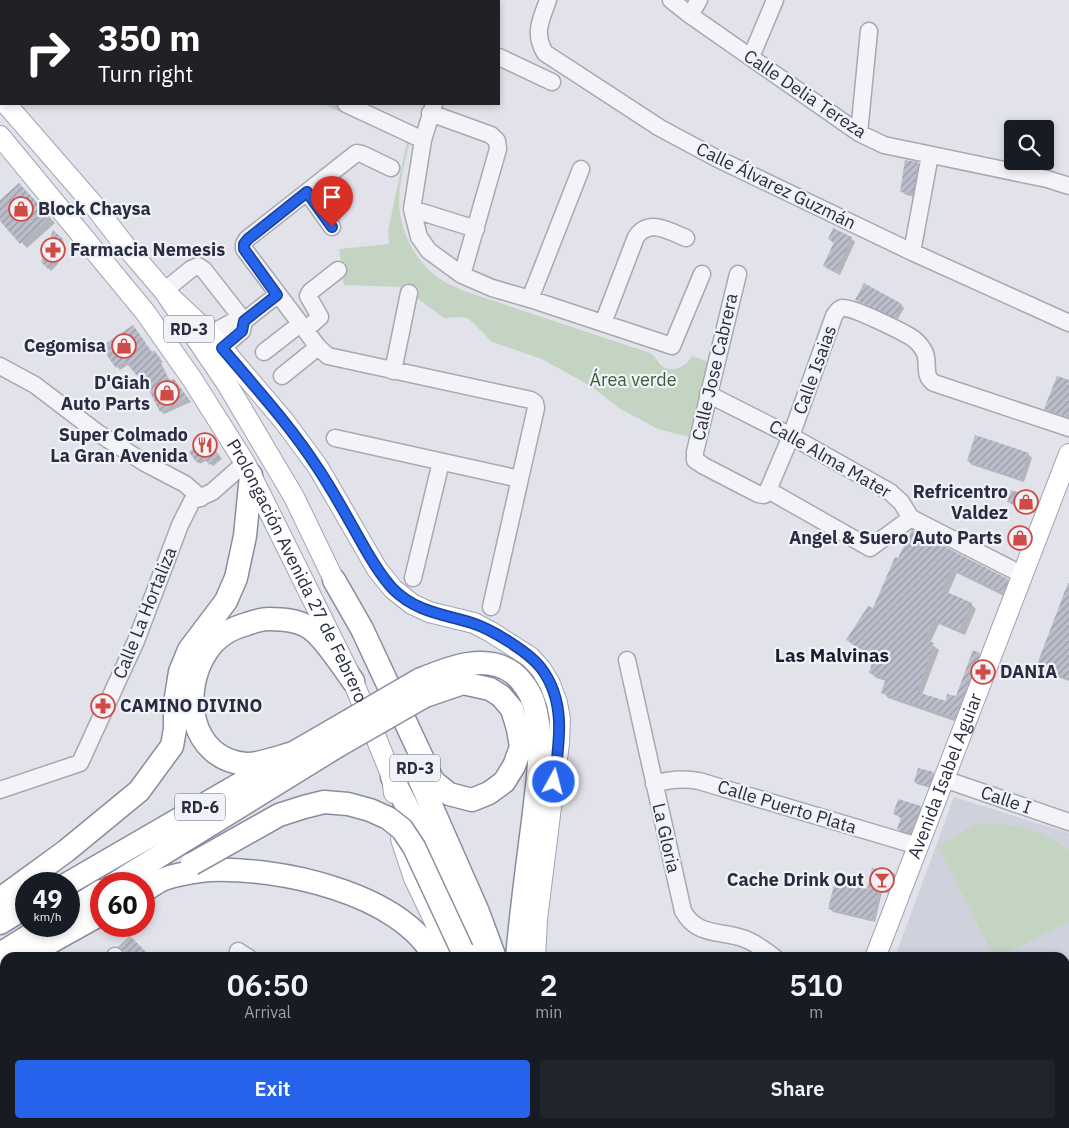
<!DOCTYPE html>
<meta charset="utf-8">
<style>
body{margin:0;font-family:"IBM Plex Sans",sans-serif;background:#20242c;color:#f1f3f6;height:100vh;display:flex;flex-direction:column;font-size:19px;white-space:nowrap}
*{box-sizing:border-box;margin:0}
p{font-size:16px;color:#9ea1a6}
.icon{flex:none;width:28px;height:28px;fill:none;stroke:currentColor;stroke-width:2;stroke-linecap:round;stroke-linejoin:round}
.map{position:relative;flex:1;overflow:hidden}
.drawer{position:absolute;left:0px;top:952px;width:1070px;height:176px;display:flex;flex-direction:column;background:#171b24;border-radius:15px 15px 0 0;box-shadow:0 2px 8px #0003}
.drawer>*{flex:none}
.guide{position:absolute;left:0px;top:0px;width:500px;height:105px;box-shadow:0 2px 8px #0003;background:#202124;color:#fff;overflow:hidden}
.fabs{position:absolute;left:1004px;top:120px;display:grid;gap:10px}
.fabs a{display:grid;place-items:center;width:50px;height:50px;border-radius:5px;background:#171b24;box-shadow:0 2px 8px #0003;font-size:25px}
.speed{position:absolute;left:15px;top:872px;display:flex;gap:10px;font-size:25px;font-weight:700;text-align:center}
.speed>*{display:grid;place-content:center;width:65px;height:65px;border-radius:50%;background:#171b24;box-shadow:0 2px 8px #0003;line-height:1}
.speed small{font-size:12px;font-weight:400}
.speed .limit{border:8px solid #d22;background:#fff;color:#111}
.pin{position:absolute;display:grid;place-items:center;width:42px;height:42px;color:#fff;margin:-51px -21px;border-radius:50% 50% 50% 0;rotate:-45deg;box-shadow:0 0 5px #0007}
.pin .icon{rotate:45deg}
.me{position:absolute;width:55px;margin:-28px;rotate:7deg;stroke-linejoin:round;filter:drop-shadow(0 0 4px #0008)}
.turn{display:flex;align-items:center;gap:18px;height:105px;padding:0 15px;font-size:22px}
.turn .icon{width:65px;height:65px;stroke-width:2.5}
.turn b{display:block;font-size:35px;line-height:42px}
.eta{display:flex;justify-content:space-evenly;align-items:center;height:85px;text-align:center}
.eta b{font-size:30px;font-weight:600;line-height:35px}
.primary-button{display:flex;gap:10px;margin-top:auto;padding:10px 15px}
.primary-button a{flex:1;height:58px;border-radius:5px;background:#2563eb;color:#fff;font-size:20px;font-weight:600;line-height:58px;text-align:center}
.primary-button a+a{background:#20242c;color:#f1f3f6}
.map>svg:first-child{display:block}
</style>
<div class="map">
<svg width="1069" height="1128" viewBox="0 0 1069 1128">
<defs>
<pattern id="building-hatch" width="6" height="6" patternUnits="userSpaceOnUse" patternTransform="scale(1.25)"><rect width="6" height="6" fill="#bbbdca"/><path d="M-1 1l2-2M0 6l6-6M5 7l2-2" fill="none" stroke="#989aa6"/></pattern>
</defs>
<rect width="100%" height="100%" fill="#e1e2ea"/>
<path fill="#cfd1dc" d="M954,797L1069,833V1128H881L877,1124H1065V958L895,957Z"/>
<path fill="#c3d4c2" d="M323,104H336L411,137C406,157 400,178 399,198C398,230 416,264 443,281C449,285 457,287 464,291L650,353C655,356 657,361 661,365C672,374 686,367 692,356L709,362L690,437L658,429L619,408L592,387L542,359L492,342L469,319L462,317L444,318L402,287L344,285L339,249L389,244L388,231L407,142Z
M993,823C1028,827 1041,830 1069,850V922L996,958L994,957L938,846L974,825Z"/>
<path fill="#0003" d="M906,162L918,164L922,167L916,197L906,195L902,191Z
M25,190L55,223L27,248L0,219V202Z
M833,230L851,238L855,242L840,275L828,269L825,266L835,244L829,239Z
M54,232L64,242L58,264L51,271L43,262Z
M857,300L901,305L904,308L898,319Z
M103,347L153,353L157,355L163,362L161,363L170,381L177,384L191,402L164,414L161,411L143,377L141,378L129,364L120,370Z
M1069,382V418L1048,411L1046,409Z
M209,442L222,459L213,466L207,460L200,464L191,452Z
M1028,454L1032,458L1024,482L972,465L968,461Z
M1038,501L1040,503L1036,513L1011,504L1008,502Z
M913,531L1008,580L1013,585L1008,598L957,573L948,594L971,604L976,609L965,635L939,624L930,643L939,650L922,695L946,702L957,697L979,654L985,659L960,723L888,698L883,692L887,681L876,678L870,672L875,658L853,645L848,640L873,610Z
M1025,534L1028,536L1023,548L1009,541Z
M1069,584V681L1042,671L1037,666Z
M933,773L936,775L931,788L917,784L915,782Z
M920,807L924,811L914,836L902,833L899,829L902,819L895,814Z
M894,874L898,878L891,894L882,892L875,922L833,912L830,908L868,891Z
M1041,953L1045,958H1030Z
M376,1124H444L447,1128H371Z
M535,1124H554V1128H535Z
M578,1124H623L626,1128H580Z
M740,1124H742L746,1128H735Z
M765,1124H771L776,1128H762Z"/>
<path fill="url(#building-hatch)" d="M905,160L918,162L913,193L900,192Z
M19,183L50,217L20,244L0,221V200Z
M833,228L852,237L836,272L823,266L834,242L828,239Z
M53,230L63,239L56,261L48,269L41,262Z
M864,283L902,304L895,318L855,300Z
M133,325L152,352L154,350L160,358L158,359L169,380L174,379L188,398L160,412L140,373L137,376L125,361L116,368L101,347Z
M1057,376L1069,380V410L1067,417L1044,409Z
M975,435L1029,453L1020,479L967,461Z
M207,439L220,457L209,465L204,458L197,463L189,452Z
M1011,490L1039,499L1034,512L1007,502Z
M1014,527L1026,533L1021,547L1008,541Z
M912,530L1008,579L1003,593L951,568L942,590L972,603L959,631L934,620L924,639L934,643L917,692L946,701L947,694L956,696L973,650L980,653L955,718L881,693L886,678L869,673L874,656L846,640L868,606L873,608L895,557L898,558Z
M1068,583H1069V679L1036,667Z
M918,768L934,772L928,786L914,782Z
M898,799L921,806L910,833L897,829L901,817L893,814Z
M872,868L895,873L888,891L879,889L872,919L828,909L835,881L867,889Z
M130,936L152,958H126L124,951L118,947Z"/>
<g fill="none" stroke-linecap="round" stroke-linejoin="round">
<g stroke="#a6a8b4" stroke-width="19">
<path id="minor" d="M171,0L172,1
M373,0L376,1
M548,0C541,20 533,33 545,53L660,128L716,158L912,252L1069,323
M671,0L690,15L859,133L884,145L1047,179L1069,186
M478,1L479,0
M690,15L699,0
M499,57L552,82
M751,57L775,0
M346,104L423,140
M434,104L423,140L412,209L419,237L429,251L462,275L492,288L530,299L672,346L702,274
M430,113L491,135L497,141L498,149L462,275
M859,133L869,31
M391,168L362,154L357,153L354,155L247,239L244,244V249L318,347L328,356L531,400L535,403L536,408L491,607
M307,192L332,227
M412,209L476,229
M912,252L930,155
M738,274L695,452V460L704,466L758,494L764,495L768,490L870,548L911,518
M164,291L191,269L198,266L204,270L244,321L242,331L222,348
M530,299L581,169
M603,323L636,237C649,218 669,231 686,238
M305,330L320,317L308,296L310,292L338,270
M210,334L234,321H244L277,295
M264,352L300,324
M0,366L35,385L98,433L145,463L185,484L201,498
M393,371L409,293
M282,376L318,347
M708,394L791,436L890,492L901,502L911,518L1023,575
M335,438L520,479
M768,490L791,436L834,316C836,313 838,309 842,308C851,306 901,331 911,337C916,340 921,346 924,351C930,361 922,376 934,383L1069,428
M413,578L441,462
M627,660L683,911C697,937 721,930 745,939C756,943 765,950 775,958
M944,779L1069,822
M654,784C670,779 683,778 699,781L918,846
M0,790L80,763L136,641L180,525L192,501L212,492L245,463
M238,951L249,958
M115,956L116,958
M0,1080L5,1077
M12,1124L18,1128
M343,1124V1128
M190,1128L194,1124"/>
</g>
<g stroke="#a0a4b6" stroke-width="22">
<g id="major">
<path d="M6,104L92,203L123,243L164,291L227,384L294,497L334,580"/>
<path id="s1" d="M0,136L145,312L192,379L245,463L353,681L392,777L394,793"/>
<path d="M164,291L210,334L284,421L318,467L377,569L393,589L412,604L429,612L474,623L491,632L530,657L541,669L550,684L557,703L560,719L559,743L537,919L535,958"/>
<path d="M401,839L414,878L452,958"/>
<path id="s2" d="M875,958L1069,454"/>
<path d="M461,1128L462,1124"/>
<path d="M520,1128V1124"/>
<path d="M794,1128L797,1124"/>
</g>
</g>
<g stroke="#888da0" stroke-width="25">
<path id="highway" d="M334,580L362,629L433,781L449,794L472,800L489,793L504,782L514,766L521,747L518,729L512,709L501,696L490,689L463,683L425,696
M419,680C446,669 485,652 513,673C522,680 531,693 534,704C545,741 537,784 533,821C527,867 521,912 517,958
M294,753C282,756 257,765 246,764C189,759 180,691 207,651C216,637 232,628 247,624C255,621 261,619 269,619C283,619 298,620 310,628C324,637 342,666 353,681
M415,769L478,912L495,958
M392,777L456,903L475,947
M67,884L333,730
M114,884L336,747
M144,891C150,887 157,882 164,879C174,875 197,871 209,870C277,867 400,892 435,958
M0,899L66,851L139,791L172,746L175,729V703L180,672L189,650L226,601L236,578L245,536L251,475
M69,911L101,891
M0,923L26,907
M0,954L45,926
M22,958L101,914
M482,1128L483,1124
M500,1128L501,1124"/>
</g>
<use href="#minor" stroke="#f4f4f8" stroke-width="16"/>
<use href="#major" stroke="#fff" stroke-width="20"/>
<use href="#highway" stroke="#fff" stroke-width="22"/>
<g stroke="#888da0" stroke-width="25" stroke-linecap="butt">
<path id="highway-bridge" d="M333,730L419,680
M336,747L425,696
M192,864L279,815L304,807L324,802L348,804L370,810L388,818L402,829L414,847L462,950"/>
</g>
<use href="#highway-bridge" stroke="#fff" stroke-width="22"/>
</g>
<g fill="none" stroke-linecap="round" stroke-linejoin="round">
<g stroke="#184099" stroke-width="12">
<path id="route" d="M332,227L307,192L248,239L244,244V249L277,295L244,321L242,331L222,348C255,387 289,424 317,467C334,492 348,519 363,545C372,561 381,576 393,589C416,612 443,614 472,623C491,629 529,652 541,668C567,702 559,744 554,782"/>
</g>
<use href="#route" stroke="#2563eb" stroke-width="9"/>
</g>
<defs>
<g id="shop-ring" transform="scale(1.25)"><circle r="9.5" fill="#f0f2f7" stroke="#d04b45" stroke-width="1.5"/><path d="M-5-2.5h2.3a2.7 3.5 0 0 1 5.4 0H5L5.5 6h-11ZM-1.5-2.5h3a1.5 2.3 0 0 0-3 0Z" fill="#d04b45"/></g>
<g id="pharmacy-ring" transform="scale(1.25)"><circle r="9.5" fill="#f0f2f7" stroke="#d04b45" stroke-width="1.5"/><path d="M-2-6h4v4h4v4h-4v4h-4v-4h-4v-4h4Z" fill="#d04b45"/></g>
<g id="restaurant-ring" transform="scale(1.25)"><circle r="9.5" fill="#f0f2f7" stroke="#d04b45" stroke-width="1.5"/><path d="M-5-6h1v4h1v-4h1v4h1v-4h1v5L-1.5 .5V6h-2V.5L-5-1ZM5-6V6H3V1.5H1.5Q1.5-4 5-6Z" fill="#d04b45"/></g>
<g id="bar-ring" transform="scale(1.25)"><circle r="9.5" fill="#f0f2f7" stroke="#d04b45" stroke-width="1.5"/><path d="M-6-5H6L.8 .8V4.5H3.5V6h-7V4.5H-.8V.8Z" fill="#d04b45"/></g>
</defs>
<g fill-rule="evenodd">
<use href="#shop-ring" x="21" y="209"/>
<use href="#pharmacy-ring" x="53" y="250"/>
<use href="#shop-ring" x="124" y="346"/>
<use href="#shop-ring" x="167" y="393"/>
<use href="#restaurant-ring" x="205" y="445"/>
<use href="#shop-ring" x="1026" y="502"/>
<use href="#shop-ring" x="1020" y="538"/>
<use href="#pharmacy-ring" x="983" y="672"/>
<use href="#pharmacy-ring" x="103" y="706"/>
<use href="#bar-ring" x="882" y="880"/>
</g>
<g text-anchor="middle" stroke-width="4.5" stroke-linejoin="round" paint-order="stroke">
<g fill="#f0f2f7" stroke="#656878" stroke-width="1">
<rect x="164" y="315.5" width="50" height="27" rx="4"/>
<rect x="390" y="754.5" width="50" height="27" rx="4"/>
<rect x="175" y="793.5" width="50" height="27" rx="4"/>
</g>
<g font-size="16" font-weight="bold" fill="#292d41">
<text x="189" y="335">RD-3</text>
<text x="415" y="774">RD-3</text>
<text x="200" y="813">RD-6</text>
</g>
<g font-size="18" fill="#292d41" stroke="#f0f2f7">
<text transform="translate(805 94) rotate(34)" y="6">Calle Delia Tereza</text>
<text transform="translate(776 186) rotate(26)" y="6">Calle Álvarez Guzmán</text>
<text transform="translate(715 367) rotate(-77)" y="6">Calle Jose Cabrera</text>
<text transform="translate(815 370) rotate(-70)" y="6">Calle Isaias</text>
<text transform="translate(830 459) rotate(30)" y="6">Calle Alma Mater</text>
<text dy="6" stroke="none"><textPath href="#s1" startOffset="529">Prolongación Avenida 27 de Febrero</textPath></text>
<text transform="translate(145 613) rotate(-68)" y="6">Calle La Hortaliza</text>
<text dy="6" stroke="none"><textPath href="#s2" startOffset="195">Avenida Isabel Aguiar</textPath></text>
<text transform="translate(1006 800) rotate(19)" y="6">Calle I</text>
<text transform="translate(787 807) rotate(17)" y="6">Calle Puerto Plata</text>
<text transform="translate(666 838) rotate(77)" y="6">La Gloria</text>
</g>
<g font-size="18" font-weight="bold" fill="#292d41" stroke="#f0f2f7" text-anchor="end">
<text x="38" y="215" text-anchor="start">Block Chaysa</text>
<text x="70" y="256" text-anchor="start">Farmacia Nemesis</text>
<text x="106" y="352">Cegomisa</text>
<text x="150" y="389">D'Giah<tspan x="150" dy="21">Auto Parts</tspan></text>
<text x="188" y="441">Super Colmado<tspan x="188" dy="21">La Gran Avenida</tspan></text>
<text x="1008" y="498">Refricentro<tspan x="1008" dy="21">Valdez</tspan></text>
<text x="1002" y="544">Angel &amp; Suero Auto Parts</text>
<text x="1000" y="678" text-anchor="start">DANIA</text>
<text x="120" y="712" text-anchor="start">CAMINO DIVINO</text>
<text x="864" y="886">Cache Drink Out</text>
</g>
<g font-size="18" fill="#365d36" stroke="#f0f2f7">
<text x="633" y="386">Área verde</text>
</g>
<g font-size="19" font-weight="bold" fill="#1b1e32" stroke="#f0f2f7">
<text x="832" y="662">Las Malvinas</text>
</g>
</g>
</svg>
<div class="fabs">
<a><svg class="icon" aria-label="search" viewBox="0 0 24 24"><circle cx="10" cy="10" r="6"/><path d="M15 15l6 6"/></svg></a>
</div>
<div class="speed"><div>49<small>km/h</small></div><div class="limit">60</div></div>
<div class="pin" style="left:332px;top:227px;background:#d93025"><svg class="icon" aria-label="arrive" viewBox="0 0 24 24"><path d="M6 21V4h12l-3 4 3 4H6"/></svg></div>
<svg class="me" style="left:554px;top:782px" viewBox="-20 -20 40 40"><circle r="17" fill="#2563eb" stroke="#fff" stroke-width="3"/><path d="M0-11L8 9 0 5-8 9z" fill="#fff"/></svg>
<div class="guide">
<div class="turn"><svg class="icon" aria-label="right" viewBox="0 0 24 24"><path d="M7 20v-9h11M14 6l5 5-5 5"/></svg><div><b>350 m</b>Turn right</div></div>
</div>
<section class="drawer">
<div class="eta">
<div><b>06:50</b><p>Arrival</p></div>
<div><b>2</b><p>min</p></div>
<div><b>510</b><p>m</p></div>
</div>
<div class="primary-button"><a>Exit</a><a>Share</a></div>
</section>
</div>
